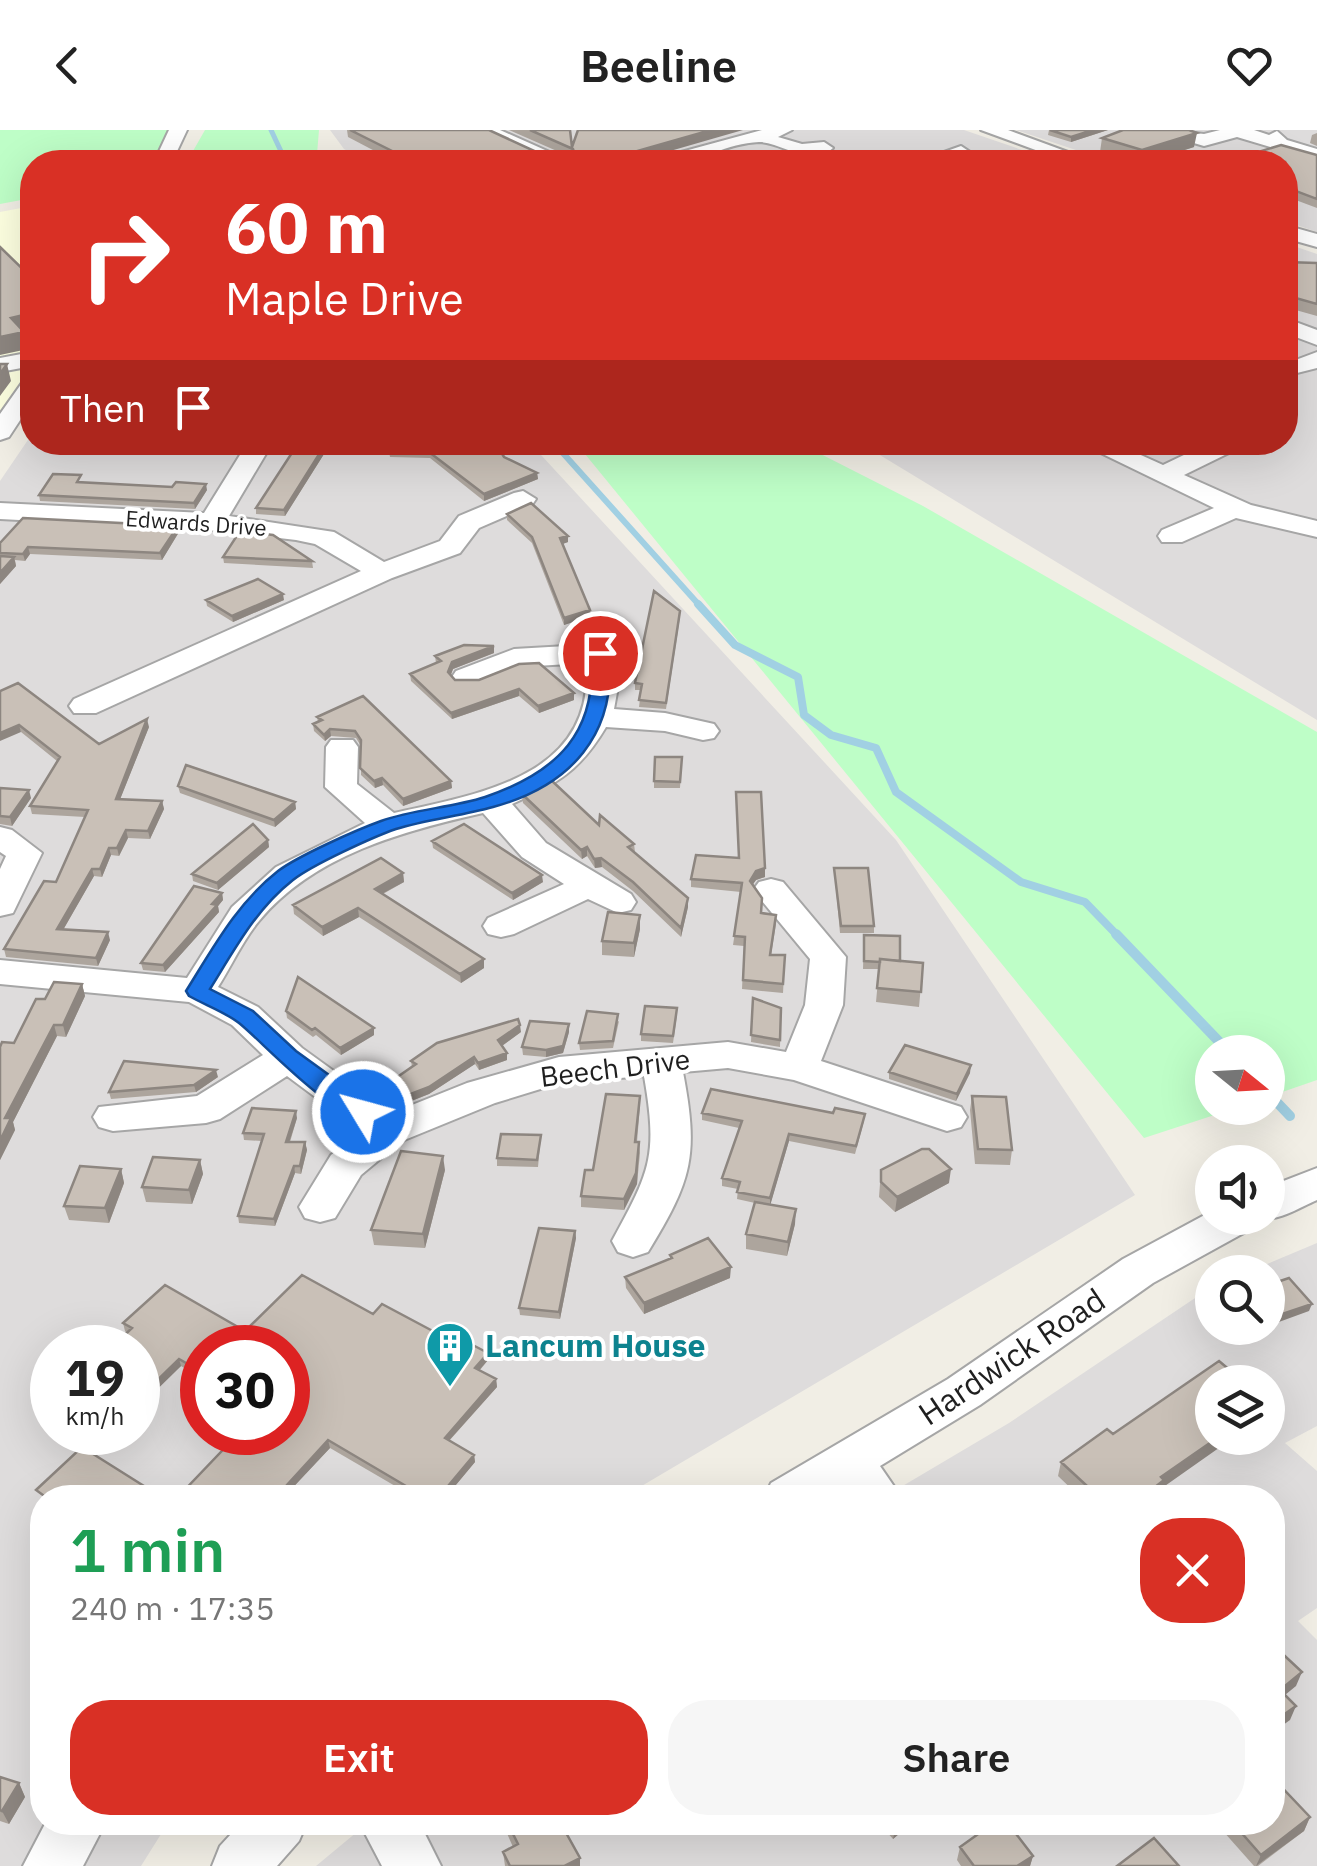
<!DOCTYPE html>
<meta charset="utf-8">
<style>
body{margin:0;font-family:"IBM Plex Sans",sans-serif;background:#f6f6f6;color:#222;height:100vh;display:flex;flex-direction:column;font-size:38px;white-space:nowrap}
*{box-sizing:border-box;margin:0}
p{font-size:32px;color:#767676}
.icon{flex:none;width:55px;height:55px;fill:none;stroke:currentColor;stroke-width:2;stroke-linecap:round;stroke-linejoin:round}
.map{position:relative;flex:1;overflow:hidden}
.panel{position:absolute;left:30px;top:1355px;width:1255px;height:350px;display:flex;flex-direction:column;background:#fff;border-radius:40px;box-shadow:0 10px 40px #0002}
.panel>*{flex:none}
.banner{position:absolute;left:20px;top:20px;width:1278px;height:305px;border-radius:40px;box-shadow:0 10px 40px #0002;background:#d93025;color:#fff;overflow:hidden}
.needle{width:65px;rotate:108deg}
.tools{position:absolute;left:1195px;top:905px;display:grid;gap:20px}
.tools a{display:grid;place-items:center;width:90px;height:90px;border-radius:50%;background:#fff;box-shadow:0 10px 40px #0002;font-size:50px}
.speed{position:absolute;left:30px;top:1195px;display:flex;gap:20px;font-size:50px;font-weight:700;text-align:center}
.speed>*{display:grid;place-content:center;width:130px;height:130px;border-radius:50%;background:#fff;box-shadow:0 10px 40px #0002;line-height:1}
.speed small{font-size:25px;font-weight:400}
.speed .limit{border:15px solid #d22;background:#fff;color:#111}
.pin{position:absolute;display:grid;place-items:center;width:85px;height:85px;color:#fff;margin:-42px;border:5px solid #fff;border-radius:50%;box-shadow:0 2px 10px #0007}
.me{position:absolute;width:110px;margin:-55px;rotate:307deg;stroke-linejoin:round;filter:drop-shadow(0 0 8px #0008)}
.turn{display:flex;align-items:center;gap:35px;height:210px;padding:0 40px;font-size:45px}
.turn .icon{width:130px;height:130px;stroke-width:2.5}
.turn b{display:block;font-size:70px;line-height:85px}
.then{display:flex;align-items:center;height:95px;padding:0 40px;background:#0003;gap:20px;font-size:38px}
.round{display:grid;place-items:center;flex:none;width:105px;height:105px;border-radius:40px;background:#f6f6f6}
.summary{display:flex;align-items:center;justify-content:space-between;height:170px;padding:0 40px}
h1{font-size:60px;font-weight:600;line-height:75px;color:#1e9e55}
.action{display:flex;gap:20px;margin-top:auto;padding:20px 40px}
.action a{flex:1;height:115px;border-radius:40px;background:#d93025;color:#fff;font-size:40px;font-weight:600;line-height:115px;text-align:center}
.action a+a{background:#f6f6f6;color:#222}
header{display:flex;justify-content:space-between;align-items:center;height:130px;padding:0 40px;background:#fff;font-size:45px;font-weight:600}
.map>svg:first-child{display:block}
</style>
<header><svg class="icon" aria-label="back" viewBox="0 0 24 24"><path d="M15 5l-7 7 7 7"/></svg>Beeline<svg class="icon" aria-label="heart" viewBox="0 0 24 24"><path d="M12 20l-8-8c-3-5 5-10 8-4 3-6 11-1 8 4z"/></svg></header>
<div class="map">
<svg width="1317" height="1736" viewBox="0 0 1317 1736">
<rect width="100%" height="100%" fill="#f1eee5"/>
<path fill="#dedcdc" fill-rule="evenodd" d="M330,0H964L1057,32H368L344,19Z
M1016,0H1317V102L1285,91V32H1112Z
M1285,113L1317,124V590L860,313L1285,312Z
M32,304V312L530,313L896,710L1135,1065L623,1367L42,1368V1692L168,1693L141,1736H0V351ZM52,1218H138V1302H52ZM202,1218H288V1302H202Z
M1317,1113V1296L1285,1313L1317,1341V1478L1298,1491L1317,1510V1736H316L369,1692H1272V1368L884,1367L1009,1293L1207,1160L1212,1158V1198H1268V1142H1248ZM1212,1252H1268V1308H1212Z"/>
<path fill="#fdffe0" d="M32,76V237L0,281V82Z"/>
<path fill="#befec7" d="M0,0H170L154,32H32V68L0,74Z
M205,0H319L317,24L193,21Z
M576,313H799L923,376L1317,602V950L1268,967V922H1212V978H1236L1144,1008Z"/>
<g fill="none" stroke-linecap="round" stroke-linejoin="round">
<path stroke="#a1d0e3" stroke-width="5" d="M271,0L286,32"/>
<path stroke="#a1d0e3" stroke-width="6" d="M553,312L700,476"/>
<path stroke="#a1d0e3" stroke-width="8" d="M698,474L735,515L798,547L804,585L831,605L876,618L896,662L1021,752L1085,772L1118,806"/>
<path stroke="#a1d0e3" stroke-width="10" d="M1116,804L1229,922
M1268,963L1290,986"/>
<g stroke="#a6a6a6" stroke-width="4">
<path id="minor" d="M169,0H187L172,32H154Z
M475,0H500L572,32H547Z
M762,0H792L778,7L802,14L824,12L833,18C809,38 782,12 759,12C725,13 698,35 656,32L659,28Z
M981,0H1008L1095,32H1068Z
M1169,0L1204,4L1220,0H1254L1269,5L1277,1L1287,10L1317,19V31L1237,7L1204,16L1170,6Z
M961,16L970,22C956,34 935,33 916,32Z
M989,26L999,32H977L980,28Z
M1285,95L1317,104V117L1285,108Z
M1285,188L1317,200V215L1285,203Z
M32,222V236L0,242V228Z
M1317,222V238L1285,246V234Z
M32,248V272L9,307L0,310V284L24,250Z
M248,312H273L229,386L334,402L384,432L440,411L459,386L514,363L523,361L536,369L532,375L479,398L460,423L392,448L96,583H74L69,576L74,569L361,441L315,414L296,410L212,400L0,389V373L204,383Z
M1078,312H1112L1163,335L1211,312H1237L1235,320L1184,345L1251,375L1317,391V407L1236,388L1182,412H1162L1158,406L1162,400L1214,378Z
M598,498L608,501L613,507L618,557L614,579L665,583L714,594L719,601L714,608L703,610L665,601L606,597C580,641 557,654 512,674L546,713L631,764L636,772L631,780L618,783L588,769L514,804L501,807L488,804L483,796L488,788L564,754L522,727L483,683C403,701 314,725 259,791C243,810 232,835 218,857L258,877L302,918L392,983L467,953L559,927L728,912L786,922L805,875L810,829L753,760L759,752L771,749L783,752L846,827L843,875L821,931L961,977L967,987L961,997L947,1001L794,950L728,938L683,942C699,1026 692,1050 648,1122L633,1127L618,1122L612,1111C650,1041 658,1027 644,946L560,953L495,973L402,1011L361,1045L335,1088L320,1092L305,1088L299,1077L331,1025L361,1001L287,946L220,989L206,993L113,1001L99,997L93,987L99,977L197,966L263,925L232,895L189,872L0,854V830L187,848L232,777L276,737L365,693L325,657L326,617L331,610H353L358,617L357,654L394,683C480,664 596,646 586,533L519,537L478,553H456L452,547L456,541L514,519L584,515L588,501Z
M0,697L12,700L42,723L13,783L0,786V739L6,726L0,722Z
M1317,1038V1070C1300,1077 1280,1091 1262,1088H1268V1057Z
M1212,1081V1088H1257L1251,1099L1153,1153L980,1275L880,1336L902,1368H848L842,1360L830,1368H764L771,1353L948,1249L1123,1129Z
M46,1692H106L83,1736H23Z
M242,1692H307L299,1711L277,1736H212L220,1716Z
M359,1692H419L441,1736H382Z"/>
</g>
<use href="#minor" fill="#fff" fill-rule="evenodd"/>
</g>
<path fill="#ada59d" d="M347,0H489L545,26L566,25L509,0H570L572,17L631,32L390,29L348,7Z
M1049,0H1108L1071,12L1048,5Z
M1317,3V16L1310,13L1312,5Z
M1102,8L1194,17L1147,32H1132L1100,22Z
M1317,25V78L1285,66V32Z
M1285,132L1317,133V186L1285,177Z
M299,312H339L334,323L324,324L285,386L256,384V378Z
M393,312L504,327L537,343L538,349L484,371L430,328L390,327L389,321Z
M207,360L195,379L40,371L39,365Z
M507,384L568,412L562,414L590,480L591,486L564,495L532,413L507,390Z
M179,402L162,430L30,424L25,431L15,430L16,436L0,454V413Z
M223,427L312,431L313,438L224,433Z
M206,470H284L233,492L207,476Z
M680,487L666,579L639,577L641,560H635V553Z
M494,516V523L453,539L451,545L455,550H479L574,570L539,583L519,566L452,589L411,551L410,544L436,533L435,526Z
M0,561L99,614L149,597L120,669L162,671L164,679L150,709L128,708L119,726L111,725L102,747L94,746L63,800L110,810L98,836L6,827L4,819L56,752L85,687L32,684L30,676L57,631L21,602Z
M363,566L451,651L452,658L403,676L383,655L375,658L361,645V616L356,608L331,606L325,611L314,601L313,594L318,592L317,587Z
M682,627L680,658H654V651Z
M178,656L295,672L296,679L275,697L180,663Z
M0,658L31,668L12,696L0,694Z
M522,664L599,695L634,714L635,722L688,777L681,807L633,761L602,737L595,738L587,726L582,729L523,673Z
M268,710L269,717L218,760L193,751L192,744Z
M432,711L543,752L513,770L433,718Z
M765,738V747L756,750L752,755L761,783L776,794L771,825H785L783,863L742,859L744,816L733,815L741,762L691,757V749Z
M834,738L874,796V803H840Z
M403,743L404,752L383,764L484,829V838L461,853L359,787L323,806L294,784L293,775Z
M222,763L223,770L218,776L219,782L165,842L143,840L141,833Z
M640,785V799L634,827L602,825V811Z
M864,805L900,831L923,833L919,877L876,872L879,839H863Z
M82,854L85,866L66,907L57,906L13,992L15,1000L0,1030V917L14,913L45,869Z
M753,868L781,878L780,917L751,912Z
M286,881L374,905L341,925L316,905L313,907L287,888Z
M677,885L673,913L641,911V904Z
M619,891L613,918L580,920L579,913Z
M521,902L502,916L507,930L479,940L475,934L429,964L396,977L381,966L380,959L412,937L411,931Z
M569,902L563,923L546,927L523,925L522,917Z
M889,942L970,943L956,971L889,949Z
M218,947L196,962L111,969L109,962Z
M972,966L1012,1020L1010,1035L975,1034L970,980Z
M640,976L637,1012H639L640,1023L637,1054L624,1080L581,1077V1066L593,1040Z
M702,983L864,991L855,1024L789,1011L770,1075L795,1094L787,1126L746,1119V1104L755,1073L737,1069L738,1059L722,1056V1048L739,998L702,990Z
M297,988L290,1012H305L307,1020L301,1044L295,1043L275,1096L239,1093L238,1086L262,1011L244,1010L243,1003Z
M541,1005L538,1037L497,1036V1028Z
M200,1030L203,1044L192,1074L146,1072L142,1057Z
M121,1039L124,1053L109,1093L69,1090L64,1076Z
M445,1040L425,1118L374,1115L371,1100Z
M881,1040L949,1053L895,1082L879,1067Z
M575,1101L576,1108L560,1189L520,1185L519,1178Z
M670,1125L730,1148L644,1184L626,1158L625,1147L670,1129Z
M373,1184L488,1223V1230L480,1240L496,1249L497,1257L449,1311L474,1325L475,1332L445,1368H398L402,1360L330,1318L283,1368H177L288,1302L202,1218V1249L181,1236L138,1278V1218L125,1201L123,1193L245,1201Z
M82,1302H112L100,1314Z
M1061,1332L1162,1358L1160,1364L1156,1368H1081L1058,1346Z
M0,1647L19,1653L25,1667L9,1694L0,1691Z
M1310,1687L1304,1701L1258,1736H1254L1215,1692H1272Z
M502,1692H560L580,1728V1736H505L503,1722L513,1717Z
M878,1692H913L893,1709Z
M960,1717L1033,1726L1030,1736H961L957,1730Z"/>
<path fill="#8d8680" d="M711,0H743L632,32H599Z
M1093,0H1108L1071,12V7Z
M1197,3L1194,17L1147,32H1140L1142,20Z
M32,183V201L24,203L28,219L0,225V207L11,188Z
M7,234L11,251L0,266V244Z
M323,318L324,324L285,386L284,380Z
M537,343L538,349L484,371V364Z
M206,354L207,360L195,379L194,373Z
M178,396L179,402L162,430L160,423Z
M568,406V412L560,415V408Z
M28,417L30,424L25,431L23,424Z
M14,427L16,436L0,454V443Z
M283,464L284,470L233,492L232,486Z
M590,480L591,486L564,495V488Z
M494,516V523L453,539L449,549L448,542L452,532Z
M519,559V566L452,589L451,583Z
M574,563V570L539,583L538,576Z
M147,589L149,597L117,677L116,669Z
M19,595L21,602L0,611V603Z
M330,599L331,606L325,611L324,605Z
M382,648L383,655L375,658L374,651Z
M451,651L452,658L403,676V669Z
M29,660L31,668L12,696L10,687Z
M162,671L164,679L150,709L148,701Z
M295,672L296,679L275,697L274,690Z
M126,700L128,708L119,726L117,718Z
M268,710L269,717L218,760L217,753Z
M587,717V726L582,729L581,720Z
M109,718L111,725L102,747L100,739Z
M601,728L602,737L595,738L594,729Z
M765,738V747L756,750L749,760L750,751L756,741Z
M92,739L94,746L59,807L57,799Z
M403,743L404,752L376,767L375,759Z
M542,745L543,752L513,770L512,763Z
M222,763L223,770L218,776L219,782L165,842L163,835Z
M688,768V777L681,807V798Z
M358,778L359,787L323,806L322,797Z
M640,785V799L634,827V813Z
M108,802L110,810L98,836L96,828Z
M484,829V838L461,853L460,844Z
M82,854L85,866L66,907L63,895Z
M569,894V902L563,923L546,927V920Z
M54,895L57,906L13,992L15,1000L0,1030V1011L5,988Z
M520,895L521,902L499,918L498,910Z
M374,898V905L341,925L340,918Z
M507,923V930L479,940L478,933Z
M474,927L475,934L429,964L396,977L395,970Z
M971,935L970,943L956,971L957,964Z
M216,940L218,947L196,962L194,955Z
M296,981L297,988L287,1019L286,1012Z
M789,1004V1011L770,1076V1068Z
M305,1012L307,1020L301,1044L300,1036Z
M639,1012L637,1054L624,1080V1069Z
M443,1026L445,1040L425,1118L423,1104Z
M200,1030L203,1044L192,1074L189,1060Z
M294,1036L295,1043L275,1096L274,1089Z
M121,1039L124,1053L109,1093L105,1078Z
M951,1039L949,1053L895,1082L897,1067Z
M796,1079L795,1094L787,1126L788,1112Z
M575,1101L576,1108L560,1189L559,1182Z
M731,1137L730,1148L644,1184V1173Z
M1312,1174L1309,1181L1268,1196L1270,1188Z
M488,1223V1230L475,1245V1238Z
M179,1229L181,1236L138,1278V1269Z
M496,1249L497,1257L445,1315V1308Z
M102,1302H112L100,1314L98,1307Z
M1217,1308H1233L1162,1358L1160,1364L1156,1368H1141L1161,1347Z
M328,1310L330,1318L283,1368H275Z
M474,1325L475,1332L445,1368H438Z
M1302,1542L1296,1556L1274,1574L1280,1560Z
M1296,1576L1290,1590L1272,1603V1593Z
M19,1653L25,1667L9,1694L2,1681Z
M1310,1687L1304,1701L1256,1736L1261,1725Z
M900,1692H913L893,1709L896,1696Z
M1033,1726L1030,1736H1017Z
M580,1728V1736H564Z"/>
<path fill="#c9c0b7" stroke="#8d8680" stroke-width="2.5" d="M350,0H489L545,26L575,25L573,19L530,0H570L572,17L578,0H711L599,32H374L402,26Z
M1050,0H1093L1071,7Z
M1123,0H1189L1197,3L1142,20L1102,8Z
M1281,15L1317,25V69L1285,57V32H1226Z
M191,27H254L252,32H190Z
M0,117L32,148V161H29L32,165V171H31L32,173V183L11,188L24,202L0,207Z
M1285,132L1317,133V174L1285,165Z
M0,234H7L0,244Z
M299,312H336L333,317L323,318L284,380L256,378Z
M393,312H495L504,327L537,343L484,364L429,322L389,321Z
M53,344L81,345L77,352L172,357L176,352L206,354L194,373L39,365Z
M531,373L568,406L560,408L590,480L564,488L532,407L507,384Z
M23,388L178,396L160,423L28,417L23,424L0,423V413Z
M240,401L273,405L312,431L223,427Z
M0,426L14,427L0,443Z
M258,449L283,464L232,486L206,470Z
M654,461L680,481L666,573L639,570L642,554L635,553Z
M464,515L494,516L452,532L448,542L455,550H479L519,534L539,533L574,563L538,576L519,559L451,583L410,544L441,531L435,526Z
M18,553L99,614L147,589L116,669L162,671L148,701L126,700L117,718H109L100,739H92L57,799L108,802L96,828L4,819L44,751L56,752L88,680L30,676L60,627L19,595L0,603V561Z
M363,566L451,651L403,669L382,648L374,651L360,638L361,610L355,601L330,599L324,605L313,594L322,590L317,587Z
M655,627H682L680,652L654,651Z
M186,635L295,672L274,690L178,656Z
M551,650L599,695L600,685L634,714L628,717L688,768L681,798L633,752L601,728L594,729L587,717L581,720L522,664Z
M0,658L29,660L10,687L0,686Z
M736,662H761L765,738L756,741L750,751L762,768L761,783L776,785L770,825H785L783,854L743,850L745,807L734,806L742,753L691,749L696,725L739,728Z
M253,694L268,710L217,753L192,744Z
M464,694L542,745L512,763L432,711Z
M381,728L403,743L375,759L484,829L460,844L358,778L322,797L293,775Z
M834,738H868L874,796H841Z
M194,756L222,763L212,774L217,775L163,835L141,833Z
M608,782L640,785L634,813L602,811Z
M864,805L900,806V831L880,829V832L864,831Z
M880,829L923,833L921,862L877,858Z
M298,847L374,898L340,918L315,898L312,900L286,881Z
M54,852L82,854L63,895H54L5,988H11L0,1011V917L2,912L14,913L36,869H45Z
M753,868L781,878L780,910L751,905Z
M645,876L677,878L673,906L641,904Z
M587,881L618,884L613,911L579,913Z
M518,889L520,895L498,910L507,923L478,933L474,927L429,957L395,970L380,959L416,934L411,931L437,913Z
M530,891L569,894L563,916L546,920L522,917Z
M905,915L971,935L957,964L889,942Z
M124,931L216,940L194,955L109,962Z
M711,959L833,983L835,978L865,984L856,1016L789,1004L770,1068L737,1062L740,1052L722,1048L742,991L702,983Z
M606,964L640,966L635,1012H639L636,1043L624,1069L581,1066L585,1040H593Z
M972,966L1006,967L1012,1020L978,1019Z
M252,978L296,981L286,1012H305L300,1036H294L274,1089L238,1086L264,1004L243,1003Z
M501,1004L541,1005L537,1030L497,1028Z
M922,1019H929L951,1039L897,1067L881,1052V1040Z
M401,1021L443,1026L423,1104L371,1100Z
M153,1027L200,1030L189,1060L142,1057Z
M80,1036L121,1039L105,1078L64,1076Z
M755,1072L796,1079L788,1112L746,1104Z
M539,1098L575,1101L559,1182L519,1178Z
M708,1108L731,1137L644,1173L625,1147L672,1128L670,1125Z
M302,1145L373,1184L382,1174L444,1207L448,1202L488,1223L475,1238L496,1249L445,1308L474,1325L438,1368H400L398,1366L406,1356L328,1310L275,1368H177L240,1302H288V1218H202V1242L179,1229L138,1269V1218H111L132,1198L123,1193L165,1155L245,1201Z
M1289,1148L1312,1174L1270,1188L1268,1185V1155Z
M1219,1231L1244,1252H1212V1308H1217L1161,1347L1164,1350L1141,1368H1128L1123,1363L1116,1368H1100L1061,1332L1107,1299L1113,1304Z
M82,1317L163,1368H47L36,1360Z
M1015,1357L1024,1368H997Z
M1272,1514L1302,1542L1280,1560L1296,1576L1272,1593Z
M0,1647L19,1653L2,1681L0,1680Z
M1272,1647L1310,1687L1261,1725L1232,1692H1272Z
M507,1692H560L580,1728L564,1736H510L503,1722L518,1714Z
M995,1692H1007L1033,1726L1017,1736H974L960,1717Z
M1154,1708L1179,1736H1117Z"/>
<path fill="#1a73e8" stroke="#114b97" stroke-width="2.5" d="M600,518L609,523C617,604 571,656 493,677C461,686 428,689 396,699C373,707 312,735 293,750C256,779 235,819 210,859L253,881L296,921L372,976L375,982L372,988C340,997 264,913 239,893C225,882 205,875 189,866L186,861C213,818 237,773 278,741C298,726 356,700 381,691C414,679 451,678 485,667C558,642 598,602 591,523Z"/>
<defs>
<g id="building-pin" transform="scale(2.5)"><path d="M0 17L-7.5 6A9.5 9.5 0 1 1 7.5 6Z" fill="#0f9aa8" stroke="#fff"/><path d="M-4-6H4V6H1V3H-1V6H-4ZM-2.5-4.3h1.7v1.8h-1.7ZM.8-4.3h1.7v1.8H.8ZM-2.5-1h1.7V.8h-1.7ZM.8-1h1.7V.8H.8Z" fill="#fff"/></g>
</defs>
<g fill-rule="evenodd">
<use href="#building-pin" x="450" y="1216"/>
</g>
<g text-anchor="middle" stroke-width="8" stroke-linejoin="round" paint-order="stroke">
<g font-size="22" fill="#1f1f1f" stroke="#fff">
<text transform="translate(196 393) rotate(4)" y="8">Edwards Drive</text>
</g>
<g font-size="28" fill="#1f1f1f" stroke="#fff">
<text transform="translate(615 938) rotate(-7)" y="10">Beech Drive</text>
</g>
<g font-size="32" font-weight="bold" fill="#0d838f" stroke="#fff" text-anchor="start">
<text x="485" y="1227">Lancum House</text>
</g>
<g font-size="32" fill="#1f1f1f" stroke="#fff">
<text transform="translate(1012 1227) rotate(-34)" y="11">Hardwick Road</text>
</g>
</g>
</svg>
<div class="tools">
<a><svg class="needle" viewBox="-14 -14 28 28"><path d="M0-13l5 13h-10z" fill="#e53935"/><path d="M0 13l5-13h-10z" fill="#767676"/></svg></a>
<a><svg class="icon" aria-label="sound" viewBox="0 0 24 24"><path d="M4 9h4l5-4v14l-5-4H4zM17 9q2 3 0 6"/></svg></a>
<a><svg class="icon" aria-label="search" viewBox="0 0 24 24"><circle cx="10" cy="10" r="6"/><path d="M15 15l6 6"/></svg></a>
<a><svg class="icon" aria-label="layers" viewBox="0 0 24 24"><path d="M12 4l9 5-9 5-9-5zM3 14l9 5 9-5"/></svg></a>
</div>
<div class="speed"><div>19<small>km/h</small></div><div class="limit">30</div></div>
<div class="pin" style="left:600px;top:523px;background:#d93025"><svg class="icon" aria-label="arrive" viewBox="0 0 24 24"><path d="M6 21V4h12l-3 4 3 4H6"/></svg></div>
<svg class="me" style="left:363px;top:982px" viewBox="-20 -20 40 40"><circle r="17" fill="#1a73e8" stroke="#fff" stroke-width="3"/><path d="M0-11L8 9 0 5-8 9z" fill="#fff"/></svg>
<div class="banner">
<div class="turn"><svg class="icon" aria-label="right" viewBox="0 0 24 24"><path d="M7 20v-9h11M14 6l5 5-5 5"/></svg><div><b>60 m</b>Maple Drive</div></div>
<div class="then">Then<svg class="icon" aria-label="arrive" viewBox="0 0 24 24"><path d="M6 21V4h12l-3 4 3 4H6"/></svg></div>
</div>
<section class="panel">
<div class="summary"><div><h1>1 min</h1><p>240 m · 17:35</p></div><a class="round" style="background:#d93025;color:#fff"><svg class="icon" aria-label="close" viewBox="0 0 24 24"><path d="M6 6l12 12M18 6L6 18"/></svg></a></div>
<div class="action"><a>Exit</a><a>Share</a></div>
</section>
</div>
